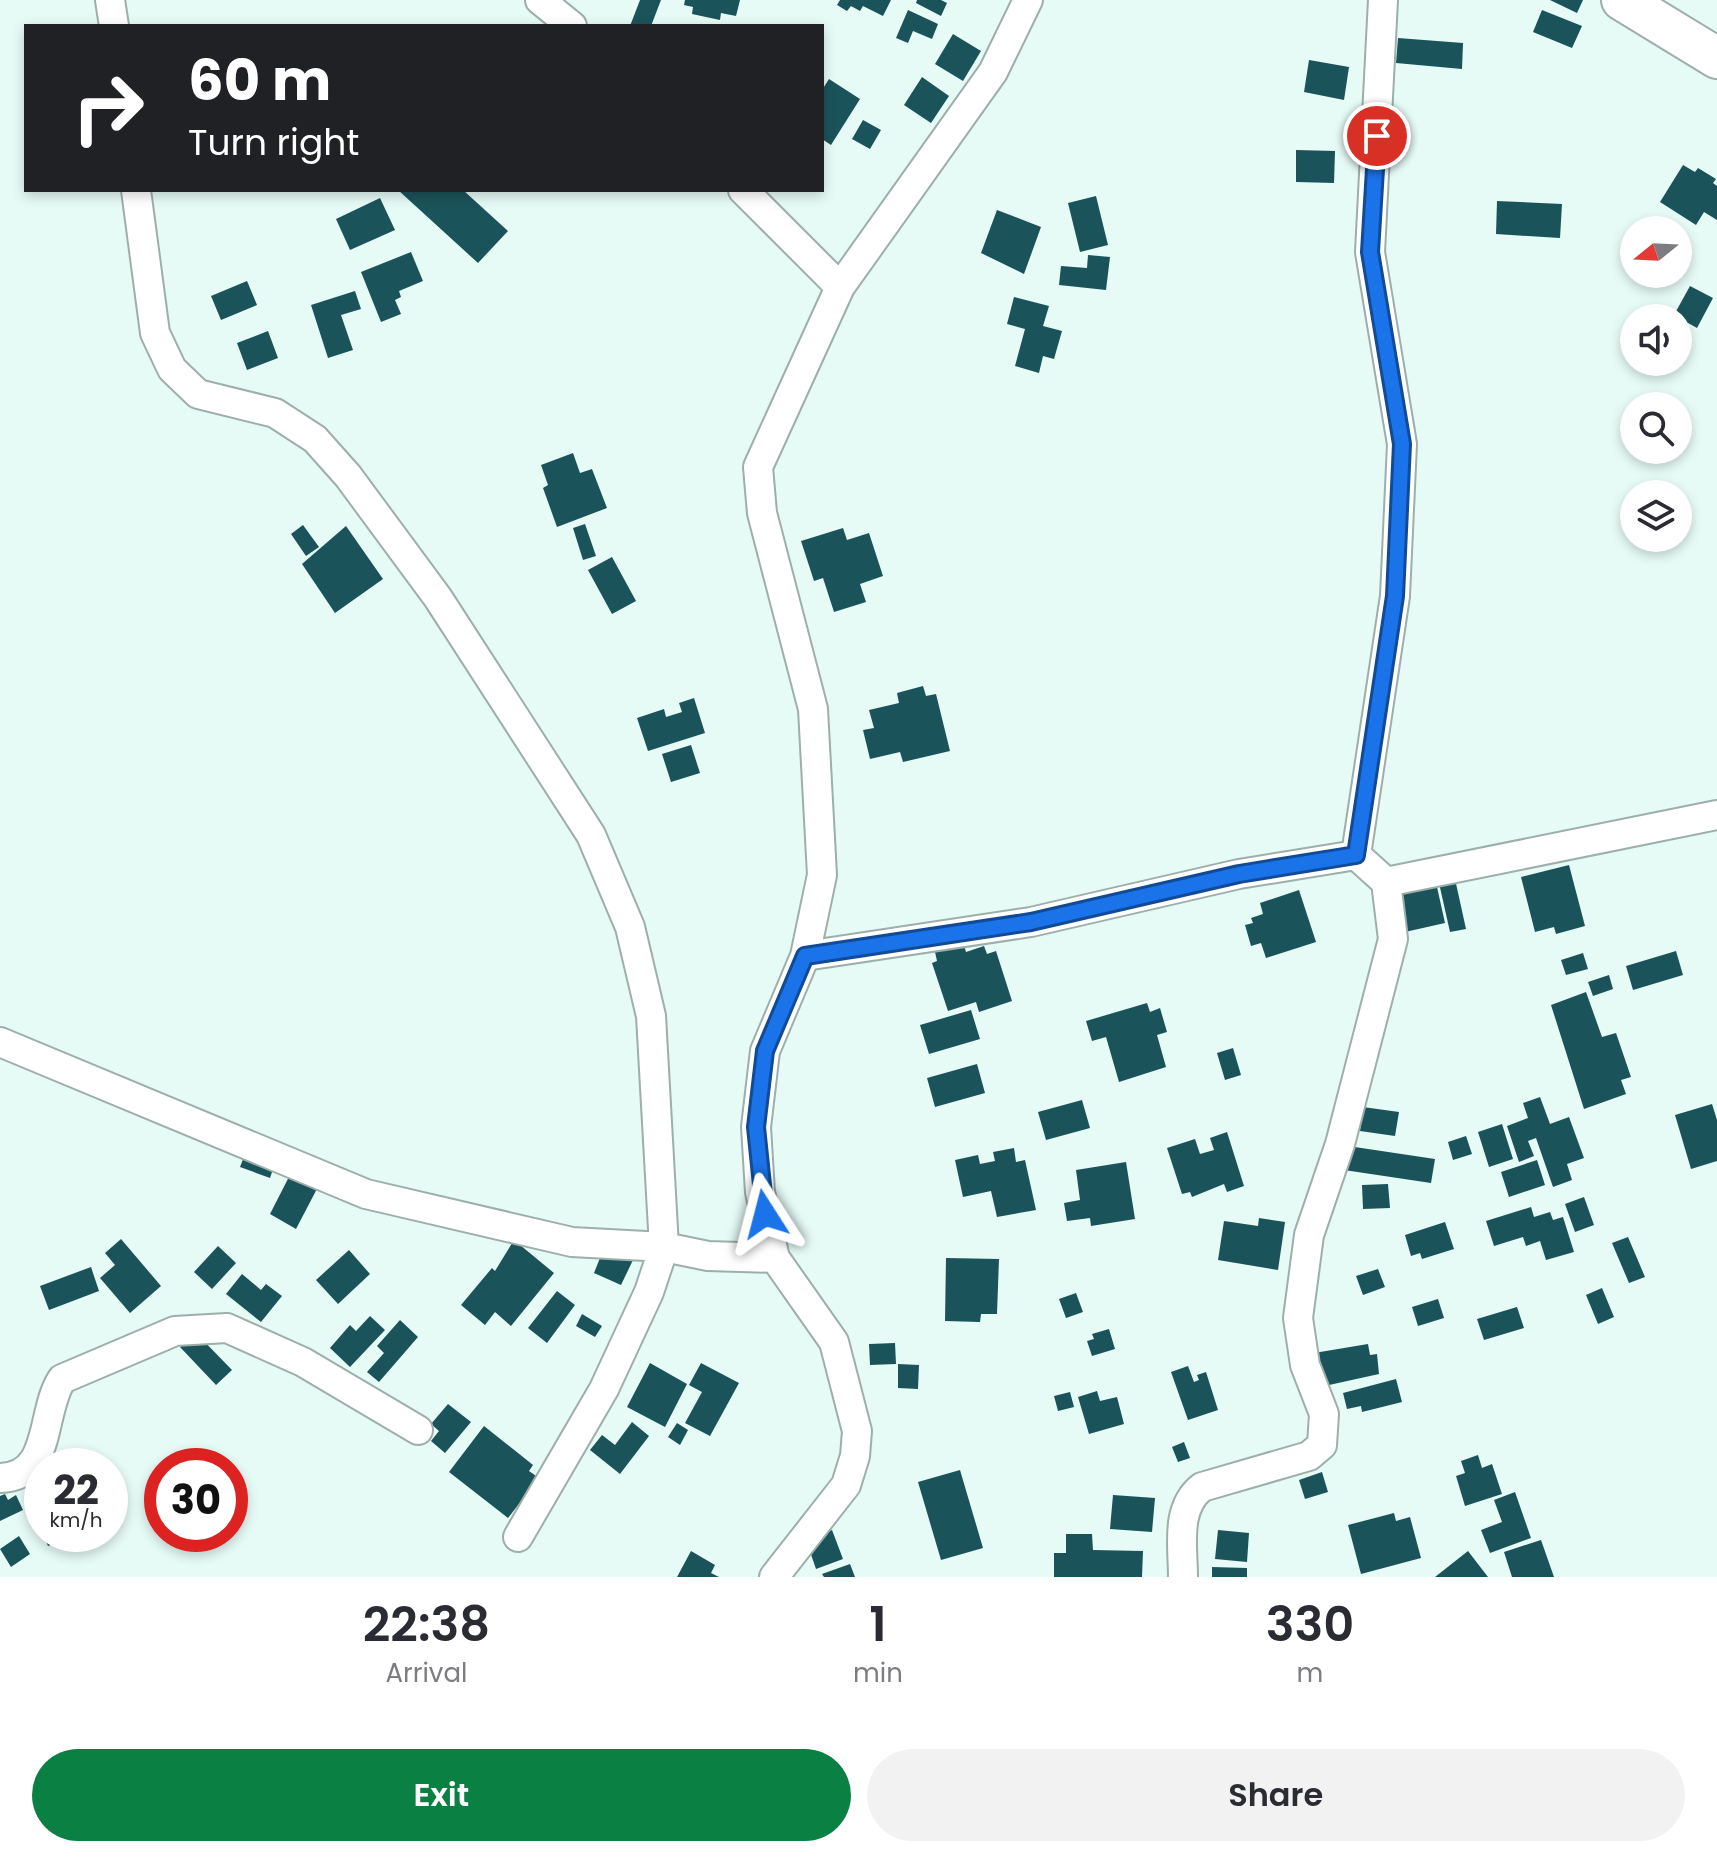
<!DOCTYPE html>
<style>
body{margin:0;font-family:Poppins,sans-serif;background:#f2f2f3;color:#2b2b33;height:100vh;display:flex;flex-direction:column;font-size:30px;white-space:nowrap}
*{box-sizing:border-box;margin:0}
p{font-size:26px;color:#7c7c81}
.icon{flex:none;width:44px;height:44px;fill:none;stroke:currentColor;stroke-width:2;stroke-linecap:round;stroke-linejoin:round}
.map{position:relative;height:1577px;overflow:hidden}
.panel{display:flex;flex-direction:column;background:#fff;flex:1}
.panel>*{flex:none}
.top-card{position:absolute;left:24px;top:24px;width:800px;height:168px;border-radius:0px;box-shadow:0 4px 12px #0003;background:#202124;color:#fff;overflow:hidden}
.needle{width:52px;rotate:252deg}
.buttons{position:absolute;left:1620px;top:216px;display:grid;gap:16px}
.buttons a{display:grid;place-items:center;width:72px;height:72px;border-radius:50%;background:#fff;box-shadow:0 4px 12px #0003;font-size:40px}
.speed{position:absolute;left:24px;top:1448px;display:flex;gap:16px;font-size:40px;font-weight:700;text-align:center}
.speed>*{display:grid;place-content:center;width:104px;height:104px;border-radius:50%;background:#fff;box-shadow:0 4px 12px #0003;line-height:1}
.speed small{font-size:20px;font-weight:400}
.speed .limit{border:12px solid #d22;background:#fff;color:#111}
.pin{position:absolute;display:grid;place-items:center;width:68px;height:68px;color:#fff;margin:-34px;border:4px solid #fff;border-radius:50%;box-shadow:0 2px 8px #0007}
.me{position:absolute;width:88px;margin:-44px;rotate:351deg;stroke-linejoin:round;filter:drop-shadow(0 0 6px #0008)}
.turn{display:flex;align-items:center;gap:28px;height:168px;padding:0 32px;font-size:36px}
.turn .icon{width:104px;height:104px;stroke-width:2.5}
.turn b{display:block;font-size:56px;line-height:68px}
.eta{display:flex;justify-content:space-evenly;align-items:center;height:136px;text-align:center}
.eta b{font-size:48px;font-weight:600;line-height:56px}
.primary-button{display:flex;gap:16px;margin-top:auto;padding:16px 32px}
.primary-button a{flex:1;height:92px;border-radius:48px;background:#0b8043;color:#fff;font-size:32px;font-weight:600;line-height:92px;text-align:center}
.primary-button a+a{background:#f2f2f3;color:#2b2b33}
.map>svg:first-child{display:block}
</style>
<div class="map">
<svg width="1717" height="1577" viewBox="0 0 1717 1577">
<rect width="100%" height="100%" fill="#e6faf6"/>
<path fill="#1b535a" d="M640,0H661L651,26H630Z
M685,0H740L736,16L721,13L720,20L692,14L693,7L684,5Z
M840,0H891L883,16L863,6L860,11L851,6L847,11L837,5Z
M917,0H941L947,3L941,16L916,3Z
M1550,0H1583L1577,13Z
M908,10L938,24L932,39L913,31L908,43L896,38Z
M1542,10L1582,26L1572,48L1533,32Z
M953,34L981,51L963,81L935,64Z
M1398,38L1463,43L1462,69L1396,63Z
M1309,60L1349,67L1344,100L1304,92Z
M922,77L949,96L931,123L904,105Z
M829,79L860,99L831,145L822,139V90Z
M863,120L881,130L870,149L852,139Z
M1296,150L1335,151L1334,183L1296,182Z
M1683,165L1695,172L1698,168L1716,179L1713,183L1717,186V220L1704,212L1696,225L1660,202Z
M398,190H463L508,231L478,263Z
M1096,196L1108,245L1080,252L1068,203Z
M380,198L395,230L350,250L336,219Z
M1497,201L1562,204L1560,238L1496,234Z
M997,210L1041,227L1024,274L981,253Z
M411,252L423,281L399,291L401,297L395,300L401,314L381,322L361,272Z
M1088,255L1110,257L1106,290L1059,285L1061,266L1087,268Z
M247,281L257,305L221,320L211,296Z
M1690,286L1713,298L1697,328L1674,315Z
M355,291L361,309L341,315L353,350L328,358L311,305Z
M1014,297L1049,306L1043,326L1062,331L1054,359L1043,356L1039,373L1015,366L1025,329L1007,324Z
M268,331L278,358L247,370L237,343Z
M573,453L580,473L592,469L607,508L557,527L543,488L548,485L541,465Z
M585,524L596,556L583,560L573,528Z
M303,525L319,547L306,556L291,534Z
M346,526L383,579L335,613L302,564Z
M843,528L847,540L869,533L883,576L860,584L866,602L834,612L823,578L814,581L801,541Z
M612,557L636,601L612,614L588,570Z
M923,686L926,696L936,694L950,751L903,762L900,752L870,759L863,730L874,728L869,710L899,703L897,693Z
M694,698L705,733L648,751L637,718L664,709L666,717L682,712L679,703Z
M691,745L700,773L671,782L662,754Z
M1569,865L1585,926L1556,934L1554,927L1535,932L1521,877Z
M1435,878L1445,923L1405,932L1396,886Z
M1455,879L1466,929L1450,932L1439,883Z
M1299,890L1316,942L1266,958L1261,943L1251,946L1245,925L1253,923L1251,918L1263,914L1260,903Z
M963,942L966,952L984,946L987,954L996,951L1012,1001L979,1012L976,1002L948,1011L932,963L937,961L935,952Z
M1676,951L1683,975L1633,990L1626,966Z
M1583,953L1588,969L1566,975L1561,960Z
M1609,975L1613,989L1593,996L1588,982Z
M1586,992L1602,1037L1616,1033L1631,1077L1621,1080L1626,1094L1584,1109L1551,1005Z
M1147,1003L1150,1012L1160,1008L1167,1032L1157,1035L1166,1067L1119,1082L1106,1037L1092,1041L1086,1021Z
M971,1010L980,1039L929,1054L920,1025Z
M1233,1048L1241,1075L1225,1080L1217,1053Z
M977,1064L985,1093L935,1107L927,1078Z
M1540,1097L1550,1124L1569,1117L1584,1158L1567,1164L1572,1180L1553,1187L1536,1138L1528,1141L1534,1156L1519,1162L1507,1126L1528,1118L1523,1103Z
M1082,1100L1090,1128L1046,1140L1038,1112Z
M1712,1104L1717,1120V1161L1691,1169L1675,1115Z
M1363,1107L1399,1112L1395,1136L1360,1131Z
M1502,1124L1513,1159L1489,1167L1478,1132Z
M1227,1132L1244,1186L1227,1192L1224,1184L1192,1197L1190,1192L1182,1194L1167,1148L1195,1139L1200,1154L1214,1150L1210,1138Z
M1466,1136L1472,1154L1453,1160L1448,1142Z
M1348,1146L1435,1159L1431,1183L1344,1170Z
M1014,1148L1016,1162L1025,1160L1036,1210L997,1217L991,1191L963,1197L955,1160L978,1155L980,1164L995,1161L993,1152Z
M247,1149L276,1160L270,1178L240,1167Z
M1537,1160L1545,1185L1509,1197L1501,1172Z
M1126,1162L1135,1219L1091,1226L1090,1218L1067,1221L1064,1203L1080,1200L1076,1170Z
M293,1169L320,1183L296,1229L270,1214Z
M1388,1184L1390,1208L1363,1209L1362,1185Z
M1584,1197L1594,1225L1575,1232L1565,1204Z
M1531,1207L1534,1217L1550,1212L1553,1220L1563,1217L1574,1252L1546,1260L1540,1241L1526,1246L1523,1237L1494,1246L1486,1221Z
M1259,1218L1285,1222L1278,1270L1218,1260L1224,1221L1258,1226Z
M1445,1222L1454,1249L1422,1259L1420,1253L1411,1256L1405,1235Z
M1628,1237L1645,1277L1629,1283L1612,1243Z
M121,1239L161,1286L130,1313L100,1278L115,1265L105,1253Z
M514,1240L554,1273L511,1326L495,1312L485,1325L461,1305L492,1268L495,1271Z
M218,1246L236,1263L212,1289L194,1272Z
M604,1248L633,1260L621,1285L594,1273Z
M349,1250L370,1274L338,1304L316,1280Z
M946,1258L999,1259L997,1314H981L980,1322L945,1321Z
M91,1267L99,1291L49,1310L40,1286Z
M1378,1269L1385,1287L1363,1295L1356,1276Z
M242,1274L261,1290L266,1284L282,1296L261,1322L226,1294Z
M1602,1288L1614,1317L1598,1324L1586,1295Z
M557,1291L575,1305L547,1343L528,1328Z
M1076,1293L1083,1312L1066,1318L1059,1299Z
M1438,1299L1444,1318L1418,1326L1412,1307Z
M1517,1307L1524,1328L1484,1340L1477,1319Z
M582,1314L602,1326L595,1337L576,1326Z
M370,1316L385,1330L350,1367L330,1348L350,1325L356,1331Z
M400,1320L418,1337L379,1382L367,1372L384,1353L377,1346Z
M1109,1329L1115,1349L1092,1356L1087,1341L1094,1339L1092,1334Z
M195,1332L232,1370L216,1385L180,1347Z
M895,1343L896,1364L870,1365L869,1344Z
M1368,1344L1370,1355L1377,1354L1379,1374L1320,1387L1314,1353Z
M650,1363L687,1384L665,1427L627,1407Z
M701,1363L739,1383L710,1436L685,1423L702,1392L689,1385Z
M898,1364L919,1365L918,1389L898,1388Z
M1188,1366L1194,1382L1199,1380L1197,1375L1206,1372L1218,1410L1188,1420L1171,1372Z
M1396,1379L1402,1402L1362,1412L1361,1406L1347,1409L1343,1393Z
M1097,1391L1100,1401L1117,1397L1124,1424L1089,1434L1078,1397Z
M1070,1392L1074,1407L1058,1411L1054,1396Z
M448,1404L471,1422L445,1453L431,1441L439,1431L431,1424Z
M632,1422L649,1436L620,1474L590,1450L602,1435L615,1445Z
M677,1423L688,1430L680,1445L668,1437Z
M484,1426L533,1465L529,1471L539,1478L508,1518L449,1472Z
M1184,1442L1190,1458L1178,1462L1172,1447Z
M1478,1455L1482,1468L1492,1464L1502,1494L1465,1506L1456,1476L1465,1473L1461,1461Z
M960,1470L983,1548L941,1560L918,1482Z
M1322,1472L1328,1492L1305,1499L1299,1480Z
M1515,1492L1531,1538L1490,1553L1481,1530L1502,1522L1494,1500Z
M5,1494L8,1500L16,1495L23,1510L0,1521V1496Z
M1113,1495L1155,1498L1152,1532L1110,1529Z
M42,1496V1525L39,1526L29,1501Z
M1394,1513L1396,1521L1410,1517L1421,1558L1361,1574L1348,1525Z
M832,1530L843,1559L816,1569L806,1540Z
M1218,1530L1249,1533L1247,1562L1215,1559Z
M43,1534H77L48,1546Z
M1066,1534H1092L1093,1550L1143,1551L1142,1577H1054V1553H1066Z
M19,1536L30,1554L11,1567L0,1549Z
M1541,1540L1554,1577H1512L1504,1552Z
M691,1551L715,1565L711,1573L719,1577H677Z
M1468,1551L1488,1577H1435Z
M850,1564L855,1577H824L822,1574Z
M1212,1567L1247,1568V1577H1212Z"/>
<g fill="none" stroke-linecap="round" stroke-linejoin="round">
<g stroke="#9dafab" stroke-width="32">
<path id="street" d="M110,0L114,26
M540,0L572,26
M136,190L155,333L172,369L198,394L275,413L315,439L348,476L438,598L591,835L630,927L651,1016L664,1247L649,1292L604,1389L518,1537
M743,190L840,287
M1386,882L1717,815
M805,956L1031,922L1239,874L1356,855L1395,596L1402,444L1370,252L1383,0
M0,1042L366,1194L572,1242L664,1247L708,1256L775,1258
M0,1478C53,1477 40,1412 62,1379L175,1331L227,1328L303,1362L418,1430
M774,1577L846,1485L855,1456L857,1431L834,1342L775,1258L760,1192L756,1127L765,1051L805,956L822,875L813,709L762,513L758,467L840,287L993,72L1028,0
M1183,1577C1183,1546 1175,1508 1202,1487L1309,1456L1322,1445L1324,1414L1305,1365L1298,1318L1309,1235L1340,1144L1393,939L1386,882L1356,855"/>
</g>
<g stroke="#9dafab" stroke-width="44">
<path id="secondary" d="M1622,0L1717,58"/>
</g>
<use href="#street" stroke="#fff" stroke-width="28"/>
<use href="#secondary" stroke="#fff" stroke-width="40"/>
</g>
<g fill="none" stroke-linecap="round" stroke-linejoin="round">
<g stroke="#114b97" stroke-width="20">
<path id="route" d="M765,1214L756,1127L765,1051L805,956L1031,922L1239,874L1356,855L1395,596L1402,444L1370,252L1377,136"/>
</g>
<use href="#route" stroke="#1a73e8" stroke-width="14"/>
</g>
</svg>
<div class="buttons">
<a><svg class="needle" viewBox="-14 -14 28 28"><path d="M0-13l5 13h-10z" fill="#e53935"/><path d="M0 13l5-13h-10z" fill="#7c7c81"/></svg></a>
<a><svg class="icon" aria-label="sound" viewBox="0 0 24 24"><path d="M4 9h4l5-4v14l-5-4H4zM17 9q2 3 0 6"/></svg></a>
<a><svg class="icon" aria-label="search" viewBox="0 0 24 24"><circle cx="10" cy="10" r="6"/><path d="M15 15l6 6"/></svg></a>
<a><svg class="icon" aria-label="layers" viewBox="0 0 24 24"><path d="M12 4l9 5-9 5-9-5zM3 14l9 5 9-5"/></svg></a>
</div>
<div class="speed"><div>22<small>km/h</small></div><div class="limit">30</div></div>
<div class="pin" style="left:1377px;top:136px;background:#d93025"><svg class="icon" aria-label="arrive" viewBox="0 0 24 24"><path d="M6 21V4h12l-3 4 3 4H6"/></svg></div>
<svg class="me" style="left:765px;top:1214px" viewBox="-20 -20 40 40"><path d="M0-17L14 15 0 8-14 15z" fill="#1a73e8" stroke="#fff" stroke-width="4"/></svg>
<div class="top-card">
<div class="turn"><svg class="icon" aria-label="right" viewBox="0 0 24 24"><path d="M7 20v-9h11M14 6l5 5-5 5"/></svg><div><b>60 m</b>Turn right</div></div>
</div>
</div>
<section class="panel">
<div class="eta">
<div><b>22:38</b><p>Arrival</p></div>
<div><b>1</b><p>min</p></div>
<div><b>330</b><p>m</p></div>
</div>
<div class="primary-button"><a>Exit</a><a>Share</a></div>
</section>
